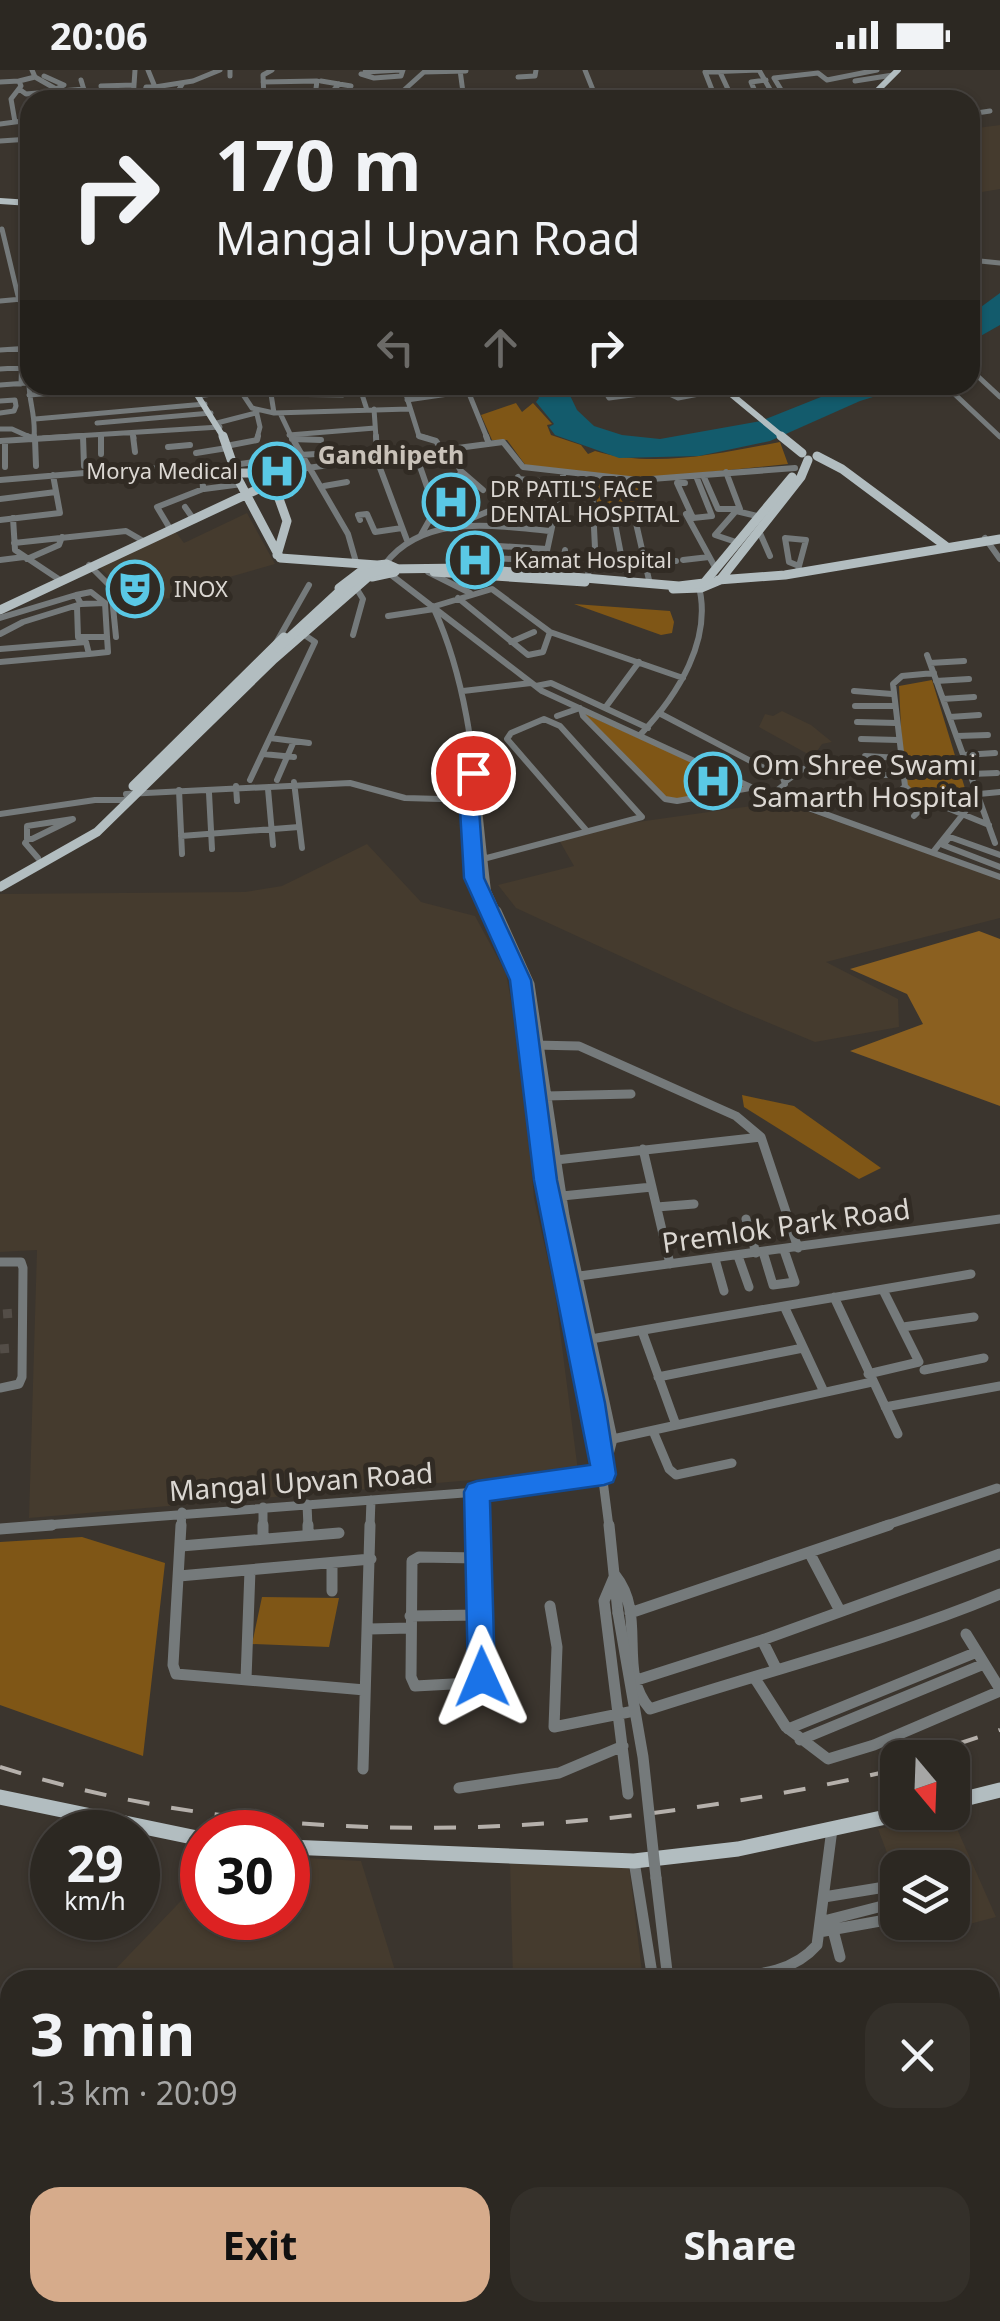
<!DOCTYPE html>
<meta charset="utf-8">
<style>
body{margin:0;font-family:"Noto Sans",sans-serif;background:#34302a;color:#f1f3f6;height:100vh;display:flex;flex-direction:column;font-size:38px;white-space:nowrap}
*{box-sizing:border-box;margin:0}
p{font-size:32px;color:#a6a6a5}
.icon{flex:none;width:55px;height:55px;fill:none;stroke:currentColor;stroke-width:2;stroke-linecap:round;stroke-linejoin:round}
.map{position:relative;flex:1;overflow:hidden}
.panel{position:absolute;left:0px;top:1900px;width:1000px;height:352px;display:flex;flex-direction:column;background:#2c2822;border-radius:30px 30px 0 0;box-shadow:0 2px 8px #0004,0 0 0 2px #484440}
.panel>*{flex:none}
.top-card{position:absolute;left:20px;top:20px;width:960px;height:305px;border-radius:30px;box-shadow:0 2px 8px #0004,0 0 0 2px #484440;background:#2c2822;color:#f1f3f6;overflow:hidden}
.needle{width:65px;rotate:161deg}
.tools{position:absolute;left:880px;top:1670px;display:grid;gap:20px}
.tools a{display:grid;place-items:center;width:90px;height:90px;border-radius:20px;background:#2c2822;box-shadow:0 2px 8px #0004,0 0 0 2px #484440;font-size:50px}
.speed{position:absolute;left:30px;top:1740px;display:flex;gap:20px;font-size:50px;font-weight:700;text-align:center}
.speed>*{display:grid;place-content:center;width:130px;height:130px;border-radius:50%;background:#2c2822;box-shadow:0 2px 8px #0004,0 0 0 2px #484440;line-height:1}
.speed small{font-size:25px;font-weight:400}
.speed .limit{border:15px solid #d22;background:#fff;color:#111}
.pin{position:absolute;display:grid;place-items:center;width:85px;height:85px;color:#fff;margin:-42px;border:5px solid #fff;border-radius:50%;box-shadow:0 2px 10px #0007}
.me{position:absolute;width:110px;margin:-55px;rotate:359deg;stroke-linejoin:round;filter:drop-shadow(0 0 8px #0008)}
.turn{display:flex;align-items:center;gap:35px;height:210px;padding:0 30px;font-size:45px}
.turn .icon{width:130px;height:130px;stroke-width:2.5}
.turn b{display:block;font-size:70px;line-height:85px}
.lanes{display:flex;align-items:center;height:95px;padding:0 30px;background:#0003;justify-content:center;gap:50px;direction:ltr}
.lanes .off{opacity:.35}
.round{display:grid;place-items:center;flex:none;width:105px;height:105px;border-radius:30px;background:#34302a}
.headline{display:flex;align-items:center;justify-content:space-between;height:170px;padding:0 30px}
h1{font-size:60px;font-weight:700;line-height:75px}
.cta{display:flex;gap:20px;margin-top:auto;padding:20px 30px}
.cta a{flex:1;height:115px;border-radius:30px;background:#d6ab8b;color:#111;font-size:40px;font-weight:700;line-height:115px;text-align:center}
.cta a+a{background:#34302a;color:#f1f3f6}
.status{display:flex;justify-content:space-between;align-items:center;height:70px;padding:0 50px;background:#2c2822;direction:ltr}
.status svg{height:28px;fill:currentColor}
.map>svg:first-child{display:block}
</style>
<div class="status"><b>20:06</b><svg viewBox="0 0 49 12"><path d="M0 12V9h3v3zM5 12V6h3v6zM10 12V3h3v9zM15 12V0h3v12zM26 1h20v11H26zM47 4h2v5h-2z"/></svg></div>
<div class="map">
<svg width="1000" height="2251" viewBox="0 0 1000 2251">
<rect width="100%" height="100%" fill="#3b352e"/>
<path fill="#453b2e" d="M1000,55V119L970,124V59Z
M247,443L275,494L212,512L204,525L118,533L116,513L98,496L175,461L184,473Z
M782,641L811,655L832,672L822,674L815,684L806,683L759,657L765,644L773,646Z
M781,732L1000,809V848L826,892L898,929L899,957L815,972L733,938L516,838L498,815L574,796L559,770L609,756Z
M367,774L421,832L475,846L506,903L523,996L534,1128L555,1222L578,1401L29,1448L37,1180L0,1182V824L245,822L282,816Z
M950,1743L996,1847L920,1867L914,1853L952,1852V1798H898L897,1809L878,1759Z
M288,1787L361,1791L398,1910H105L202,1809V1848H288Z
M510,1792L629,1796L643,1910H513Z
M282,2243L683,2242V2251H278L272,2246Z"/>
<path fill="#7f5616" d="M516,333L522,342L533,333L552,354L547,355L551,365L581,375L588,384L595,381C654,399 720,383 780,372L788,394L640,409L526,396L507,370H492L481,345Z
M593,409L640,415L652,435L598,438Z
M574,534L670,541L674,552L672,563L661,565Z
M932,610L967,725L958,741L904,720L899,616Z
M581,642L749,718L667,730Z
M742,1025L794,1036L881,1098L859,1109L744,1037Z
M82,1467L165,1493L143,1686L0,1635V1472Z
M262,1527L339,1528L329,1577L252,1574Z"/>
<path fill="#8b6020" d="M979,861L1000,869V1036L850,981L923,954L907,924L850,899Z"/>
<path fill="#135b6c" d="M1000,223V255L970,272V245Z
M530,315H565L577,340L594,356L622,365L660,369L761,351L851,315H912L860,331L770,371L699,386L619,388L555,365L549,357L554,354L536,332L539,328Z"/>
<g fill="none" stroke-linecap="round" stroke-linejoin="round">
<path stroke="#534d47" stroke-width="9" stroke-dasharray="9 5" stroke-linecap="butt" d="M3,1244L17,1243
M0,1279L14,1278"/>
<path stroke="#757a7b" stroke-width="5" d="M32,0L35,7L56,19
M230,0V6
M460,0L464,30
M585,0L597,30
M719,0L733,30
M365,2L400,0
M361,4L374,8L401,6L403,0
M44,6L64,15L56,19
M518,7L535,6L536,0
M81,10L87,30
M766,10L751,12L757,26H775
M321,11L351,16L343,30
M855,11L893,5
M0,12L19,11
M263,12L317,11L315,26
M19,19L26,24L84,19
M783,23L774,8L818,3L827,10L877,0
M144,25L146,17H155L148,0
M104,30L101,16L134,15
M133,30L135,0
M156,30L155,17L193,11L220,0
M172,30L183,13
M186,30H195
M264,30L263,5L272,0
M325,30L339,14
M393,30L424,2L466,1
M716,30L705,2L759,0L776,30
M792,30L842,21L850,26L844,30
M970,44L990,41
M15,52L11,29L21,16L19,11L35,7
M0,54L30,50
M22,62L30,61
M0,71L30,69
M970,143L979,142
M2,159L19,230
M970,190L1000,193
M27,229L24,254H30
M0,231L22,229
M0,280L30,278
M0,299L30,297
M970,299L1000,327
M29,313C29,333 36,345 34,368
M21,314L22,279
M0,315L27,313
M359,315L367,340
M403,315L419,366L427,368
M471,315L470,326L487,368
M637,315L604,320L609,328L663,321L678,328L725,319
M237,316L259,315
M445,316L457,315
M946,316L1000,367
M238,317L252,338L274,343L409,339
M150,321L192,318
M29,325L158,315
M198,326L240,320
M407,330L469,321
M0,331L15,330L16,336
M374,339L376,368
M256,340L260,357L257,368
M0,343L14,341L16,336
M274,343L271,324L343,325L342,315
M280,343L292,368
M35,349L205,334
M97,353L211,343
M217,353L256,343
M0,359H12L32,368
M133,363L134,368
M289,365L375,358
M43,368L220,357"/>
<path stroke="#757a7b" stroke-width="6" d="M27,366L34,369V366
M83,366L84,396
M101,366V384
M133,366L135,382
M291,366L348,464L356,492
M376,366L377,390L408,473
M419,366L436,371L443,381
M486,366L489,374
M35,369L36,396
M292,369L321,370
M0,371L82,366
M5,371V397
M226,376L257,370L258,366
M168,377L190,375
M196,383L227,378
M300,385L332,383
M416,385L435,440L421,465
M233,395L261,391
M461,401L483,420
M703,405L718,439H740L726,402
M518,407L522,415L536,422
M271,409L307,398L503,372L523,397L638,410L795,398
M518,409L561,413
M0,410L145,398L236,403
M685,413H677L693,448L712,446L696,406
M324,416L347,412
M204,419L242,414
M0,429L56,422
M185,437L192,447
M435,440L451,436L461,401L449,380
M686,444L716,499
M13,448L15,480L60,510
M0,450L60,443L53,405
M360,450L358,445L367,444L375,462L402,458
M458,454L494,439L554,441
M169,457L157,437L203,419L202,401
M759,461L770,486
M785,468L806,470L799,496L789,492Z
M985,468L1000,489
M736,472L715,465L736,441L757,446
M14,473L126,461L145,472
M498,476L547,479
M495,488L545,491
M27,489L59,475L62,467
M0,490L24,487
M683,490L709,487
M645,492L676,491
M385,494C424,443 493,456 550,461
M89,495L111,517L116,567
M624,500L613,443L633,440L649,510
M798,501L799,496
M428,502L470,523
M390,504L542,621L753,718L1000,807
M542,504L563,406
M561,504L565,480
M586,512L595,478L592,417
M76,525L91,522L105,533L81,534
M458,528L528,585L543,582L550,562
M77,537L78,567H107L105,533
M432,537L492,519L550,562L683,608
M434,539C474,626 476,726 488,821L498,843
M388,546L434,539
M0,548L76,525L81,534L23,552L0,564
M353,565L363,529L355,516
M511,572L534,562
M276,573L309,515
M0,579L86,572L89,584L0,592
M89,584L108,582L107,567
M927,585L995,773
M930,593L964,591
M934,603L902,606L893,614L905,716L913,724L989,755
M936,611L969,609
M536,616L551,613L648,658
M463,621L531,613
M854,621L892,624
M943,629L974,627
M855,636H894
M605,638L639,592
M581,639L583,646L665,729L677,731L750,718
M659,643L783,708L785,714L775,722
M557,646L580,638
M950,647L979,645
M857,652L896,653
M640,665C677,626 714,569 698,513
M957,666L988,665
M270,668L309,673
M861,669L898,670
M263,684L294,687
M964,685L995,683
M865,686L900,688
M971,704L997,703
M872,705H902
M250,710L315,572L303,564
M277,710L294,671
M786,711L803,699
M294,712L302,778
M236,716L237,731
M268,719L273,775
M179,720L182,784
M209,723L212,779
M126,724L350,713L405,728L476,730
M474,728C460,760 476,813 490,843
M886,736L905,716
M0,744L95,730H130
M914,746L929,731
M73,749L32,769H27V756Z
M181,766L299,757
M947,766L1000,785
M28,769L25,773L38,788
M948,769L943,775L1000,797
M933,782L979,724L1000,722
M483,789L642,747L560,656L544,649L511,663L507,669L586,760"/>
<path stroke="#757a7b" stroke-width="9" d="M489,841L521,910L550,1139L593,1333L609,1457
M497,841L530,914L565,1146L613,1369L604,1404
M534,975L579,976L736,1046L761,1067L798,1178
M546,1026L631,1024
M643,1079L670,1194
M556,1090L761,1067
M562,1126L652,1117
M657,1137L694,1134
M746,1149L756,1183
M763,1182L773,1215L795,1212L784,1180
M738,1186L749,1217
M715,1189L724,1221
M0,1192H21L23,1198L22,1307L19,1314L0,1318
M572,1207L1000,1149
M834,1227L898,1364
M784,1236L824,1322
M903,1257L974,1247
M642,1261L676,1355
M591,1269L971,1204
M924,1300L984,1288
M868,1304L919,1292L883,1220
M658,1307L803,1278
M885,1337L1000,1316
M653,1361L669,1399L676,1405L732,1393
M613,1369L872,1312
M477,1422L478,1457
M307,1434L308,1457
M263,1437V1457
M20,1457L477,1422L604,1404
M181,1457L182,1442
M370,1457L371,1430
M881,1457L997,1418"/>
<path stroke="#757a7b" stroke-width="11" d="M181,1455L173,1595L176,1604L365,1620
M263,1455V1469
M308,1455V1465
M478,1455L481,1607L471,1613L415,1616L411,1607L412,1491L419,1487L478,1488
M609,1455L618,1543
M0,1459L52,1455
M181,1476L339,1463
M809,1482L840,1541
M332,1493V1521
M179,1506L371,1489
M550,1536L557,1577L554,1657L634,1641
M630,1543L889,1455
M410,1546L480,1545
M369,1559L410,1558
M966,1564L1000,1619
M762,1570L776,1598
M754,1607L786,1657L828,1689L874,1675L1000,1621
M246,1609L250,1500
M637,1610L762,1570L1000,1484
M788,1659L977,1582
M800,1670L984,1594
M363,1699L370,1455
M459,1718L559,1703L623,1676
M628,1724L604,1531L615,1505C648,1546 616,1601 650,1639C767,1601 887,1571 1000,1524
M634,1791L653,1910
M656,1808L668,1910
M824,1827L885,1817
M820,1852L898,1832
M833,1860L840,1887
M819,1862L897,1848
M711,1910C749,1905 790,1906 817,1875L832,1759
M990,2031L1000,2051
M990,2065L1000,2061
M0,2224L10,2220
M11,2242V2251
M703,2242L704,2251
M718,2242L719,2251"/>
<path stroke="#b2bdc0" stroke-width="6" d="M868,30L898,0
M0,131L30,133
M191,315L224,368
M720,315L784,368"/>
<path stroke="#b2bdc0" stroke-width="9" d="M223,366L238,409L280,488L377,495
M781,366L802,383
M817,386L842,399L947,477
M236,403H260L273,412L287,451L277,485
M387,494L396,498L395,502L372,507L360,502L368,496Z
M434,502L585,512
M718,510L785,505L1000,469
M339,518L360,502
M673,519L701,518L720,510L801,407L808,390
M0,540L273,412
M133,716L284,567
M0,817L97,762L274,589L368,507"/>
<path stroke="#b2bdc0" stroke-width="15" d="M0,1727L202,1769
M952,1732L1000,1720
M288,1777L634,1791L738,1779L909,1742
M0,2076L10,2083
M0,2156L10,2162
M121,2242L132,2251
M236,2242L248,2251"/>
<path fill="#cad7db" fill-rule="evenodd" d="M0,2097L10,2102V2122L0,2117Z
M0,2118L10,2123V2143L0,2138Z
M151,2242H203L208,2251H183L180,2249L181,2251H157Z"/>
<path stroke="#b5b0ab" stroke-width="4" stroke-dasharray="22 22" stroke-linecap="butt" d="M915,1688L1000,1660
M0,1697C292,1788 604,1767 898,1699"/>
<path stroke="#757a7b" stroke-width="11" d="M618,1543L643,1687L656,1808"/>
<path stroke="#b2bdc0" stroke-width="9" d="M278,578L343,518L365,504L387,499L467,498L679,516L704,513L792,407"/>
</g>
<path fill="#1a73e8" stroke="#114b97" stroke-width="2.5" d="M473,697L482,703L485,726L479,739L484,808L531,910L557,1110L605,1333L616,1404L613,1412L604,1415L490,1431L495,1607L491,1616L482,1619L472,1616L468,1607L464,1422L468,1414L477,1411L590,1395L534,1110L510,910L464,808L460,739L466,726L464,703Z"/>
<defs>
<g id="hospital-ring" transform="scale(2.875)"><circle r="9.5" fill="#312b24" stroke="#5ac8e5" stroke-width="1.5"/><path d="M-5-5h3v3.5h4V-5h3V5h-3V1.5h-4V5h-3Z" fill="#5ac8e5"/></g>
<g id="theatre-ring" transform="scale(2.875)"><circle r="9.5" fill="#312b24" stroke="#5ac8e5" stroke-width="1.5"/><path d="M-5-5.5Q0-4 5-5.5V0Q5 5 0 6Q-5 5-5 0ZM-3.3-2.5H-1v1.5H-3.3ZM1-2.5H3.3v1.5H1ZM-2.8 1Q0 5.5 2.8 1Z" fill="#5ac8e5"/></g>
</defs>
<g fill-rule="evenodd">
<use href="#hospital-ring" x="277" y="401"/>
<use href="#hospital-ring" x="451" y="432"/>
<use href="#hospital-ring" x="475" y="490"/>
<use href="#theatre-ring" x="135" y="519"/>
<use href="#hospital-ring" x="713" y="711"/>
</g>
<g text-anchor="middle" stroke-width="10" stroke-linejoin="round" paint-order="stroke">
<g font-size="22" fill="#dbd7d2" stroke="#312b24" text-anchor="start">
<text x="238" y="409" text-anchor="end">Morya Medical</text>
<text x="490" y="427">DR PATIL'S FACE<tspan x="490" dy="25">DENTAL HOSPITAL</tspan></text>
<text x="514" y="498">Kamat Hospital</text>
<text x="174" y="527">INOX</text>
</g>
<g font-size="25" font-weight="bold" fill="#c9c2b9" stroke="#312b24">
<text x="391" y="394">Gandhipeth</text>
</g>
<g font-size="28" fill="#dbd7d2" stroke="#312b24" text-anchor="start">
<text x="752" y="705">Om Shree Swami<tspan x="752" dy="32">Samarth Hospital</tspan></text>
</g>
<g font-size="28" fill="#dbd7d2" stroke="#312b24">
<text transform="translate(786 1156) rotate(-8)" y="10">Premlok Park Road</text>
<text transform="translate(301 1412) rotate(-4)" y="10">Mangal Upvan Road</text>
</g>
</g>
</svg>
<div class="tools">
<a><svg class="needle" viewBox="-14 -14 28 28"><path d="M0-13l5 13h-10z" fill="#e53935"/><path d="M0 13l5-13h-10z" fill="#a6a6a5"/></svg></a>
<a><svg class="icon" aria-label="layers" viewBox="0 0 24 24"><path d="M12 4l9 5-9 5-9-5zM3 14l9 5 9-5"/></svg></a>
</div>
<div class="speed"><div>29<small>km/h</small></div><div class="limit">30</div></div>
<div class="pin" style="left:473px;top:703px;background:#d93025"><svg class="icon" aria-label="arrive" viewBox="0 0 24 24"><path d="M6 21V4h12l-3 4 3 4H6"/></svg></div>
<svg class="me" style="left:482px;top:1607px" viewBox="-20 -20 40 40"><path d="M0-17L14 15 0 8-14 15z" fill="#1a73e8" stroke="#fff" stroke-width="4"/></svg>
<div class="top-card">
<div class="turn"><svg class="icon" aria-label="right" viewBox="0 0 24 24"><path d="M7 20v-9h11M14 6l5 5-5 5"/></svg><div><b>170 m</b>Mangal Upvan Road</div></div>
<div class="lanes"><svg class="icon off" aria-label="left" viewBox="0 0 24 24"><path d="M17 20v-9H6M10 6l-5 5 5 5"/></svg><svg class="icon off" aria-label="ahead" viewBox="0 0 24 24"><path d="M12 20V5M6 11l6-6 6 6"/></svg><svg class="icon" aria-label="right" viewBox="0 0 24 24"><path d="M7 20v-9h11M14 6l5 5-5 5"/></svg></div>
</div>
<section class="panel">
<div class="headline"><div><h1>3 min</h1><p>1.3 km · 20:09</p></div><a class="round"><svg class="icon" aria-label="close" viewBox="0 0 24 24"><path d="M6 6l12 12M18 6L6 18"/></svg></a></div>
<div class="cta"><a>Exit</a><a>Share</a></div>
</section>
</div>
